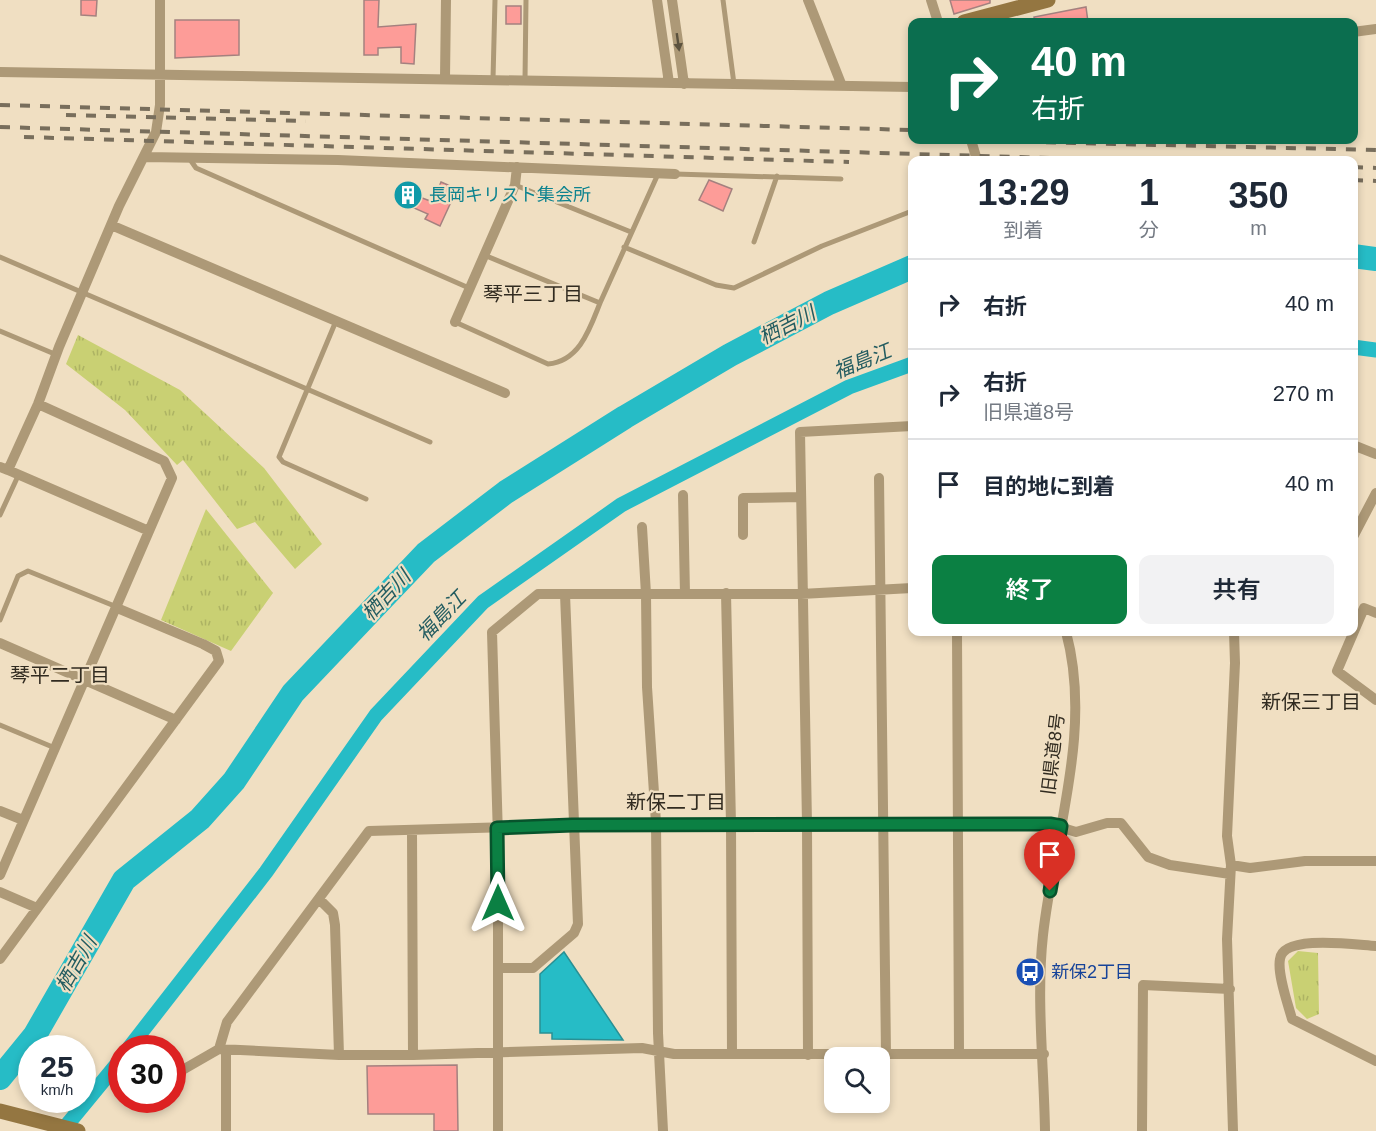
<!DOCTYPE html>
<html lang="ja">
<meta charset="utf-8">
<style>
body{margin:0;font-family:Arial,"Noto Sans JP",sans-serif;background:#f2f2f3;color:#1f2937;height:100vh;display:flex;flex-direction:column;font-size:22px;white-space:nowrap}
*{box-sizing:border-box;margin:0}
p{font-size:20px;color:#747a83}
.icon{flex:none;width:33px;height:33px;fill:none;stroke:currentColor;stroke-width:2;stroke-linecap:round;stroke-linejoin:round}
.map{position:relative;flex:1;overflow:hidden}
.drawer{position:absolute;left:908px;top:156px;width:450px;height:480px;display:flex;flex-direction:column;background:#fff;border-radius:12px;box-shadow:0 3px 9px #0003}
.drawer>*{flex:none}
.banner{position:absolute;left:908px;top:18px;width:450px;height:126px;border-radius:12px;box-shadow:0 3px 9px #0003;background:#0b6e4f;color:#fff;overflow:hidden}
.tools{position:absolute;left:824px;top:1047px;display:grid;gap:12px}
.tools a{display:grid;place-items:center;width:66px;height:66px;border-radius:12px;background:#fff;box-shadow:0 3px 9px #0003;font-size:30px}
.speed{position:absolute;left:18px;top:1035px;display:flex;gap:12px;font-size:30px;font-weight:700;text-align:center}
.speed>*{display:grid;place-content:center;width:78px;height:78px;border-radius:50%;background:#fff;box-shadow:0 3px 9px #0003;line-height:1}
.speed small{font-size:15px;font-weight:400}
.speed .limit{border:9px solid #d22;background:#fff;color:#111}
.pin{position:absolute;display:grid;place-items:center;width:51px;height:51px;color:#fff;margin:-62px -26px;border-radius:50% 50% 50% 0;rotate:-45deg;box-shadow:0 0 6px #0007}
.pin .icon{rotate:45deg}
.me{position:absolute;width:66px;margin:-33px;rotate:0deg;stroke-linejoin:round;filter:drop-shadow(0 0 4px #0008)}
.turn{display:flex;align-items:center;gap:21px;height:126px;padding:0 24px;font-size:27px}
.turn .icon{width:78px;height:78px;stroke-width:2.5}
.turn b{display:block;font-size:42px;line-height:51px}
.eta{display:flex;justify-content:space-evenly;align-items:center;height:102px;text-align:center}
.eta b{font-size:36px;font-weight:600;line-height:42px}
.button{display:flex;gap:12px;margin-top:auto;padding:12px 24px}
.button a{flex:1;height:69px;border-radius:12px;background:#0b8043;color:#fff;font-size:24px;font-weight:600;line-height:69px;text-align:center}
.button a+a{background:#f2f2f3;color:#1f2937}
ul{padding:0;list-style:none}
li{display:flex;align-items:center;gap:18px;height:90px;padding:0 24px;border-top:2px solid #e0e1e3}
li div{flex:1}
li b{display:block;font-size:22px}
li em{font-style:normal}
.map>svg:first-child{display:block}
</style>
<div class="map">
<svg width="1376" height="1131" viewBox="0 0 1376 1131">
<defs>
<pattern id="park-tufts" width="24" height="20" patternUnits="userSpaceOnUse" patternTransform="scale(1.5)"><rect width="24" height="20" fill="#c9d073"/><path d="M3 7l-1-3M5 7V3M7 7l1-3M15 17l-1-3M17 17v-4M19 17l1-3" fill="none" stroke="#adb363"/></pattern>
</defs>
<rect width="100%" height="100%" fill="#f0dfc2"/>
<path fill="url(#park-tufts)" d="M78,335L180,390L264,468L322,544L295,569L255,522L237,529L183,460L177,465L125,410L66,364Z
M206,509L273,593L231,651L161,620Z
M1298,951L1318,953L1319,1014L1307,1019L1296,1008L1288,961Z"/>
<path fill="#26bcc6" stroke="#299094" stroke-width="1.5" d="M564,952L623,1040L552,1039V1033H540V974Z"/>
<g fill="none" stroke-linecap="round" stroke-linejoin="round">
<path stroke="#26bcc6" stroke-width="15" d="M1353,347L1376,350
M129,1048L266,872L376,715L483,602L621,505L849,387L912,364
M62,1131L122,1058"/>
<path stroke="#26bcc6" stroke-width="24" d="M1353,256L1376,259
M0,1078L35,1035L124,880L200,819L234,781L293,693L426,553L506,492L625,417L730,355L829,303L912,267"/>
</g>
<path fill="#fd9c98" stroke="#a4817f" stroke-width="1.5" d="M81,0H97L96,16L81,15Z
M364,0H379L378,27L416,24L414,64L401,63V47L378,48V55H364Z
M950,0H990V3L954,14Z
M506,6H521V24H506Z
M1086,7L1088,22H1035L1034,17Z
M175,20H239V55L175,58Z
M709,180L732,189L723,211L699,200Z
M441,182L457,189L440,226L425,219L428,214L398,201L403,191L433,202Z
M457,1065L458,1131H434V1114H368L367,1066Z"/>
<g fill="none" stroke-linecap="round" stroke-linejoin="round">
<path stroke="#ad9977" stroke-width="5" d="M723,0L734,84
M493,79L495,0
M525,80L526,0
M189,158L196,168L469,288
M675,174L841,179
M515,185L631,232
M754,242L777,176
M624,247L716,285L734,288L822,246L912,211
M484,255L600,303L658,174
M0,257L430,442
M336,321L279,457L283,462L366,499
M455,322L548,364C580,361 590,328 600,303
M0,331L57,355
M0,515L18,476
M0,620L18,576L28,571L117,607
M0,725L55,748"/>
<path stroke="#ad9977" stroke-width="10" d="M657,0L669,83
M672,0L684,84
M808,0L842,86
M931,0L938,22
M1353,32L1376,29
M0,72L912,87
M445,78L446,0
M971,140L977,160
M145,157L338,160L675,174
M111,225L505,393
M455,322L515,185L517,167
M1353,445L1376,454
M0,467L8,470L38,404L59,347L119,206L156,132L160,105V0
M8,470L149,531
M879,478L886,1055
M683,495L685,594
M642,527L646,594L647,687L656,823L658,1033L663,1131
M743,535V498L801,497
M1353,537L1376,493
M726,593L731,824L732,1054
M1376,613L1364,608L1337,671L1376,700
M957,632L959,1053
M0,643L176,720
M0,811L23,820
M412,831L413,1055
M1231,865L1250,868L1305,861H1376
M0,875L172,478L164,461L38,404
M0,892L37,908
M319,899L333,913L335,925L339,1055
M1376,946C1356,945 1283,934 1280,959C1277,974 1288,1004 1292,1019L1376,1061
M0,959L219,661L216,651L203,644L117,608
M499,968H533L574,933L578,924L565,594
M1044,1054H674L642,1048L413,1055H339L219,1049L227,1022L369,831L656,823L1050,824L1076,832L1107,823H1121L1148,857L1170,865L1230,874
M808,1055L807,824L800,432L912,426
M172,1076L219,1049
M226,1131V1052
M498,1131V837L492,632L538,594H801L912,588
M1045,1131C1044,1066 1036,999 1043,935C1054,836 1093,731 1066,632
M1142,1131L1143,985L1230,989
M1233,1131L1227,939L1231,865L1227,836L1235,663L1234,632"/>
<path stroke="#947641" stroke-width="15" d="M964,22L1048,0
M0,1111L78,1131"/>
<path stroke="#786e5c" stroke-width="4" stroke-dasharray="10 10" stroke-linecap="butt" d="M0,105L912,130
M66,115L306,121
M0,127L1118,160
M24,137L849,162
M946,140L1376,150
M1353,167L1376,168
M1353,180L1376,181"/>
</g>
<defs><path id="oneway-solid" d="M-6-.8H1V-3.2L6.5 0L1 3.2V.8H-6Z" transform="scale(1.5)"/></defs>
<use fill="#5c523e" href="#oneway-solid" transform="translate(678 42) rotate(82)"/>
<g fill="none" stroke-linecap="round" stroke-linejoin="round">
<g stroke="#07532c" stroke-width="15">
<path id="route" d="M498,903L497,828L572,825L1050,824L1061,826L1050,891"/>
</g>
<use href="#route" stroke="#0b8043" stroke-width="10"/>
</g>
<defs>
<g id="building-disc" transform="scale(1.5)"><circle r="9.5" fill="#0f9aa8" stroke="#f0dfc2"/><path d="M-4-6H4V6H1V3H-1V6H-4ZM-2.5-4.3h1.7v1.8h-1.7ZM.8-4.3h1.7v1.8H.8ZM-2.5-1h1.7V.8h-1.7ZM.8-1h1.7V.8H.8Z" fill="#fff"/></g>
<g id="bus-disc" transform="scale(1.5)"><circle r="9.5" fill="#1a4fb4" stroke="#f0dfc2"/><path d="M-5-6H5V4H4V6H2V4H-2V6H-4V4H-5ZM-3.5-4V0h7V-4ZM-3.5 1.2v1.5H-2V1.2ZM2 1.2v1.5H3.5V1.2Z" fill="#fff"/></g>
</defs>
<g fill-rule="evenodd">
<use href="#building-disc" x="408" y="195"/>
<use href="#bus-disc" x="1030" y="972"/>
</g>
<g text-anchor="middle" stroke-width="4.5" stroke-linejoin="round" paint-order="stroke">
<g font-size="18" fill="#0d838f" stroke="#f0dfc2" text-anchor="start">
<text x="429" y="201">長岡キリスト集会所</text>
</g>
<g font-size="18" fill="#312b20" stroke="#f0dfc2">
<text transform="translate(1053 754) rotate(-83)" y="6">旧県道8号</text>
</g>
<g font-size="18" fill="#164399" stroke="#f0dfc2" text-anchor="start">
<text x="1051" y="978">新保2丁目</text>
</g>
<g font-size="20" fill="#312b20" stroke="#f0dfc2">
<text x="533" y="301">琴平三丁目</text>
<text x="60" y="682">琴平二丁目</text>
<text x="1311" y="709">新保三丁目</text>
<text x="676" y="809">新保二丁目</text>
</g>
<g font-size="20" font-style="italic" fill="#235c60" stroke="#f0dfc2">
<text transform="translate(787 325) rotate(-27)" y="7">栖吉川</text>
<text transform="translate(862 361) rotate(-22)" y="7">福島江</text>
<text transform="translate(386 595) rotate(-47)" y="7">栖吉川</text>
<text transform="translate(441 616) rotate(-46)" y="7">福島江</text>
<text transform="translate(76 964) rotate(-60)" y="7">栖吉川</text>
</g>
</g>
</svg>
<div class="tools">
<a><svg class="icon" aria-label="search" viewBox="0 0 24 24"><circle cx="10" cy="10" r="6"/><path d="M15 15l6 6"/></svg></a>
</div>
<div class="speed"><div>25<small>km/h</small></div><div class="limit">30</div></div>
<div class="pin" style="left:1050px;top:891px;background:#d93025"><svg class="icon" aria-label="arrive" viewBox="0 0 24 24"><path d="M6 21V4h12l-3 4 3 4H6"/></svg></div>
<svg class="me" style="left:498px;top:903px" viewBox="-20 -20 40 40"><path d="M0-17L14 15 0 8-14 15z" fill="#0b8043" stroke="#fff" stroke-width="4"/></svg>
<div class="banner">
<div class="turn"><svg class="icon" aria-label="right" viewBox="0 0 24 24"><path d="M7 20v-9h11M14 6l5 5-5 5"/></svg><div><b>40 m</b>右折</div></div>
</div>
<section class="drawer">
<div class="eta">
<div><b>13:29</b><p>到着</p></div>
<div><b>1</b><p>分</p></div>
<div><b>350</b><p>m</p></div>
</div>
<ul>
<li><svg class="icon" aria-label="right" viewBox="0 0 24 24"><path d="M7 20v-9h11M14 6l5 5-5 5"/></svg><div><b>右折</b></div><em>40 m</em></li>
<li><svg class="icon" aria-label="right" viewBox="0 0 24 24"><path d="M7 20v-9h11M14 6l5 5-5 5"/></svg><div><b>右折</b><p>旧県道8号</p></div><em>270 m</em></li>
<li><svg class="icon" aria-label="arrive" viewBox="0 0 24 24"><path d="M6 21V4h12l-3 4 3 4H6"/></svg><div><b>目的地に到着</b></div><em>40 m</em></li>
</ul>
<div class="button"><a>終了</a><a>共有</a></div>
</section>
</div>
